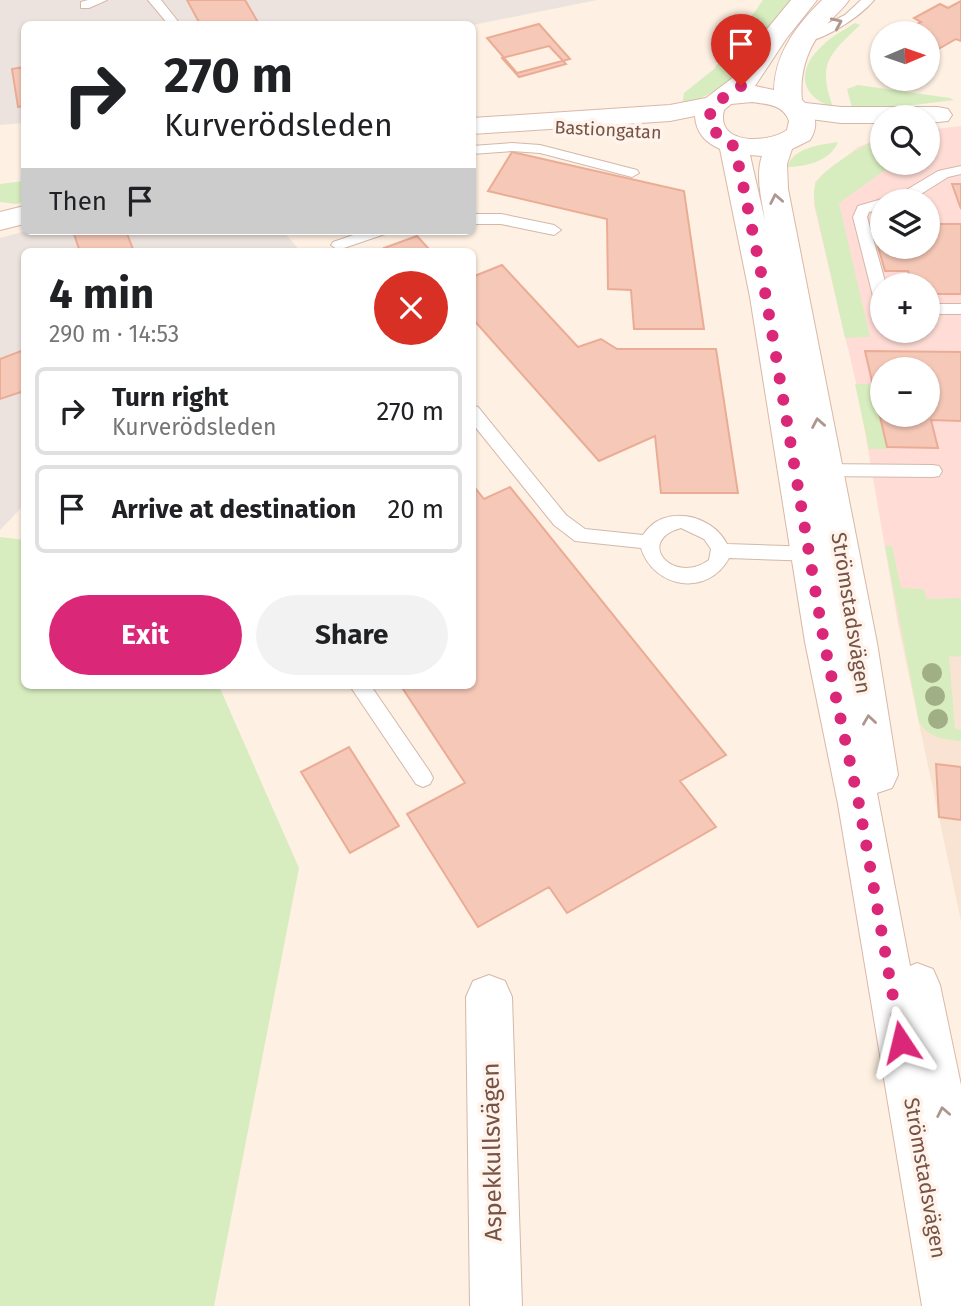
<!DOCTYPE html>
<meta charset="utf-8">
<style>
body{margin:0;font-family:"Fira Sans",sans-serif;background:#f2f2f2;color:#202124;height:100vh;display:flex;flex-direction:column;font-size:26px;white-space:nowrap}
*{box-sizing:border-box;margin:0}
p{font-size:23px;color:#757577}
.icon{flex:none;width:38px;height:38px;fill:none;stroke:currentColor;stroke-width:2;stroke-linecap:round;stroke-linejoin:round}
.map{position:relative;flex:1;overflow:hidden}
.side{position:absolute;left:21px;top:248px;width:455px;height:441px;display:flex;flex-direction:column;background:#fff;border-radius:10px;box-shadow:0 2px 5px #0004}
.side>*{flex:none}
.banner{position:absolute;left:21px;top:21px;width:455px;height:214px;border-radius:10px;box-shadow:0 2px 5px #0004;background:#fff;color:#202124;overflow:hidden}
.needle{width:46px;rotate:88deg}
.fabs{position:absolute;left:870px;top:21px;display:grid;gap:14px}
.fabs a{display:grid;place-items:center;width:70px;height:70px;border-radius:50%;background:#fff;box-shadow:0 2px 5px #0004;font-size:35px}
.pin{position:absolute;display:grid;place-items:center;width:60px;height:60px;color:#fff;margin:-72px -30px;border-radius:50% 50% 50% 0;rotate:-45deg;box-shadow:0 0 7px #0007}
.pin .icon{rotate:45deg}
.me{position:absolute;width:77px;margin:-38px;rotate:350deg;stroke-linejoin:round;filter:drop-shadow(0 0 5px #0008)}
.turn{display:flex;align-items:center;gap:24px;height:147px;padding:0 28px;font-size:32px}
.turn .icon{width:91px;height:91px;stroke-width:2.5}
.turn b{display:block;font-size:49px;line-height:60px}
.then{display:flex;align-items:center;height:66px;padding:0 28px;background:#0003;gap:14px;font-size:26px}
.round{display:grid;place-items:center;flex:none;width:74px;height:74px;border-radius:37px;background:#f2f2f2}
.overview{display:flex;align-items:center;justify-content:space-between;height:119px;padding:0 28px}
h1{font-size:42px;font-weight:700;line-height:52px}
.button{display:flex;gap:14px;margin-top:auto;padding:14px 28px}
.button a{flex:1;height:80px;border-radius:42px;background:#db2777;color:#fff;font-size:28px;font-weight:700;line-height:80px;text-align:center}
.button a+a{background:#f2f2f2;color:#202124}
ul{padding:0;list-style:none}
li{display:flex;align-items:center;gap:21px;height:88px;margin:0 14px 10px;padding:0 14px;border:4px solid #e0e0e0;border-radius:10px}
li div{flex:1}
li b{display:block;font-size:26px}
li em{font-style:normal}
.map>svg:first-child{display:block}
</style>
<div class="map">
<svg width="961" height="1306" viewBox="0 0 961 1306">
<rect width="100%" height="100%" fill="#fef0e2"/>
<path fill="#f9e3d3" d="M899,629L961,631V921Z"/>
<path fill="#ffddd6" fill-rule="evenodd" d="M961,126V631L899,629L858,391L814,205L815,182L858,147L882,138V163H928V130ZM882,201H928V247H882ZM882,285H928V331H882ZM882,369H928V415H882Z"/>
<path fill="#ede3de" d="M0,0H597L473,25L24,24V123L0,125Z
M26,231H283L301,252H24V505L0,530V238Z"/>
<path fill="#d8edbf" d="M763,0H797C763,45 739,88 682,105L684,93L714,69Z
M855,23L860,25C829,55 817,63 833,107C798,96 797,68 823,45C832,36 844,30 855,23Z
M858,85L950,98L954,100L906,106L852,108L847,89Z
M882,138V163H895L839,203L870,337L845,338L815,205C814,198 813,190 816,183C822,169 868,142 882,138Z
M838,142C831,161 805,167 787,167C794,147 820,145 838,142Z
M24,181V202L16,204L0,202V184Z
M855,384H872L887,449H869Z
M0,537L24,540V686H219L299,868L214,1306H0Z
M885,546H892L901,588L924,589L927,599L961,598V657L949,656L955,729L961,730V741C944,739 927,738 919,721Z"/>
<path fill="#f6c8b7" stroke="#ebac96" stroke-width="2" fill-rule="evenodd" d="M187,0H245L259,24H200Z
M961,1V41L956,39L933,52L928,49V33H900L921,22L914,18L940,4L948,8Z
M539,24L570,59L517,73L487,38Z
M549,46L566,64L519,77L502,58Z
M24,67V106L18,107L12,69Z
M512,152L684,191L704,329H634L631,290L608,289L607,219L488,191Z
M952,184H961V209Z
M928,224H961V294H928V285H912L908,271H885L877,243H882V247H928Z
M73,231H126L134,252H80Z
M417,236L429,249L421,252H387L384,248Z
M502,265L578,347L601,339L617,349H716L738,493H661L655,436L599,461L472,318V277Z
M24,350V391L0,399V359Z
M865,351L961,352V421L931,420L938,448L887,447ZM882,369H928V415H882Z
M472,484L484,499L510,487L726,755L680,781L716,827L567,913L549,887L478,927L407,814L465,783L401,686H472Z
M349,747L399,826L350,853L301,772Z
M936,764L961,767V820L939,817Z"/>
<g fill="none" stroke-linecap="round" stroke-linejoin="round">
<g stroke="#d3b8aa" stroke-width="2">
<path id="service" d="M88,0H107L89,8H81V2Z
M148,0H161L180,24H168Z
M861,0H874C861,16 819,45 797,42L796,39L845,15Z
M512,143L540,145L637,170L639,173L632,177L540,153L512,151L472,154V146Z
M961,166V174L948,177L910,201H888L938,171Z
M882,199L887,201H882V209L869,212L867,217L886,285H882V305L874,300L853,217L858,206Z
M472,214H501L554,225L561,230L554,235L501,224H472Z
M365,231H387L385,234L338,250L331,245L333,242Z
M928,304H961V314H928Z
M472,405L478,407L566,515L585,529L643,535C663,503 712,514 727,544L817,547L823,549L826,554L823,559L817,561L729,558C708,597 654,589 641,548L575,541L554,525L472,423ZM681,528L704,539L711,549L709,560C673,586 634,541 681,528Z
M817,464L933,465L939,466L942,471L939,476L933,477L817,476L811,475L808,470L811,465Z
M350,686H371L430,772L433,778L430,784L423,787L416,784Z"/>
</g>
<g stroke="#d3b8aa" stroke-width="2">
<path id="minor" d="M797,102L841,107H938L948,109L952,115L948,121L928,123V117H882V123H841L787,116L783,110L787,104Z
M489,975L505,981L512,997L522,1306H470L466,997L473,981Z"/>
</g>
<g stroke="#d9b8a9" stroke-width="2">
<path id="secondary" d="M791,0H817L786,39L755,86L774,90C775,55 794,29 817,5L822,0H849C843,9 834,16 827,24C808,46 799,71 802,100C815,111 820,124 810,140L792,149L787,164L788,189L877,643L898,775L892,788L877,793L910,966L917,963L933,969L940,985L961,1085V1306H922L838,804L805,642L750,297L720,149C705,142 696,133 695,116L670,121L472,134V118L670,105L706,98L739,73L763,34ZM752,102C767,104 784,105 789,121L787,130C767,144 715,145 724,110L731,104ZM750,155L762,156C755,176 762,200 765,221Z
M24,206V224L0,230V212Z"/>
</g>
<use href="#service" fill="#fff" fill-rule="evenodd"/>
<use href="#minor" fill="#fff" fill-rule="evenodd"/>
<use href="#secondary" fill="#fff" fill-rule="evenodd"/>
</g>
<g fill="#a1af86">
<circle cx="932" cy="673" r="10"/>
<circle cx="935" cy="696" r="10"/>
<circle cx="938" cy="719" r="10"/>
</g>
<defs><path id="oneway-chevron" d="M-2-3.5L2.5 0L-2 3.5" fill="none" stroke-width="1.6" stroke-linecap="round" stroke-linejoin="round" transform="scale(1.75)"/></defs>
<g stroke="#af9790">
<use href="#oneway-chevron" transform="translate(837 23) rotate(-24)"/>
<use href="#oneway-chevron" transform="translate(776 199) rotate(-101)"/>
<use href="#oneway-chevron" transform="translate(818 423) rotate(-100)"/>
<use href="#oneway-chevron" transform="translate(869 720) rotate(-98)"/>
<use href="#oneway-chevron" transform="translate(943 1112) rotate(-101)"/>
</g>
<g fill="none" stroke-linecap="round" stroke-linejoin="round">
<path stroke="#db2777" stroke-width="12" stroke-dasharray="0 21.6" d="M741,86L714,104L708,120L715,132L732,143L740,170L766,297L824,642L859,804L901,1042"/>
</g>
<g text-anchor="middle" stroke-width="7" stroke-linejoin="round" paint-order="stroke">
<g font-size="18" fill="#795246" stroke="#fff4eb">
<text transform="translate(608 130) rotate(3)" y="6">Bastiongatan</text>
</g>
<g font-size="21" fill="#795246" stroke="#fff4eb">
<text transform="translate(851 613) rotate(81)" y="7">Strömstadsvägen</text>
<text transform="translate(925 1178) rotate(80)" y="7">Strömstadsvägen</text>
</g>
<g font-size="24" fill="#795246" stroke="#fff4eb">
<text transform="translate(492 1152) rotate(-91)" y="8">Aspekkullsvägen</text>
</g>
</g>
</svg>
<div class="fabs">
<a><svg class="needle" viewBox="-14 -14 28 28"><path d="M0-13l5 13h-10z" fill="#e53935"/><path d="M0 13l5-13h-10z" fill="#757577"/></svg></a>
<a><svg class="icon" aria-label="search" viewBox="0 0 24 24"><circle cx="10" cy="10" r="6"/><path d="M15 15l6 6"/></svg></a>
<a><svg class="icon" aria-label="layers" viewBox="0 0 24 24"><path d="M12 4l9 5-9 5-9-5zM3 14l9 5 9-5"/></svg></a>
<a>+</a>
<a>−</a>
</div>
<div class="pin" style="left:741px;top:86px;background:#d93025"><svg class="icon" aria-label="arrive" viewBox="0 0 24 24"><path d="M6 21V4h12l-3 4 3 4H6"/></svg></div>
<svg class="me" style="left:901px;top:1042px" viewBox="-20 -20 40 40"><path d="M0-17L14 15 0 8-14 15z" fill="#db2777" stroke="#fff" stroke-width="4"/></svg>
<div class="banner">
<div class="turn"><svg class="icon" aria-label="right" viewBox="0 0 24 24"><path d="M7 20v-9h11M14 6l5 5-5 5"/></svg><div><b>270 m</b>Kurverödsleden</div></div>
<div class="then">Then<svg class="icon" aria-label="arrive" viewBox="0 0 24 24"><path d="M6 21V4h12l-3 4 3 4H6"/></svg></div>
</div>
<section class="side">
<div class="overview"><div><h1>4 min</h1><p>290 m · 14:53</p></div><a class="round" style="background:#d93025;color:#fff"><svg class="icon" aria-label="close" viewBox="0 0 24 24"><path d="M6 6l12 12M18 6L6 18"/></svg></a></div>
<ul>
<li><svg class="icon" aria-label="right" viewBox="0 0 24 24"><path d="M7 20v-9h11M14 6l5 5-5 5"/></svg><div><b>Turn right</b><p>Kurverödsleden</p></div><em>270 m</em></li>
<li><svg class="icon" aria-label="arrive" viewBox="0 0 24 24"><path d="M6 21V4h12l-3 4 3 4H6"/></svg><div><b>Arrive at destination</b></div><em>20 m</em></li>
</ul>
<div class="button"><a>Exit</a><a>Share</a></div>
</section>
</div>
